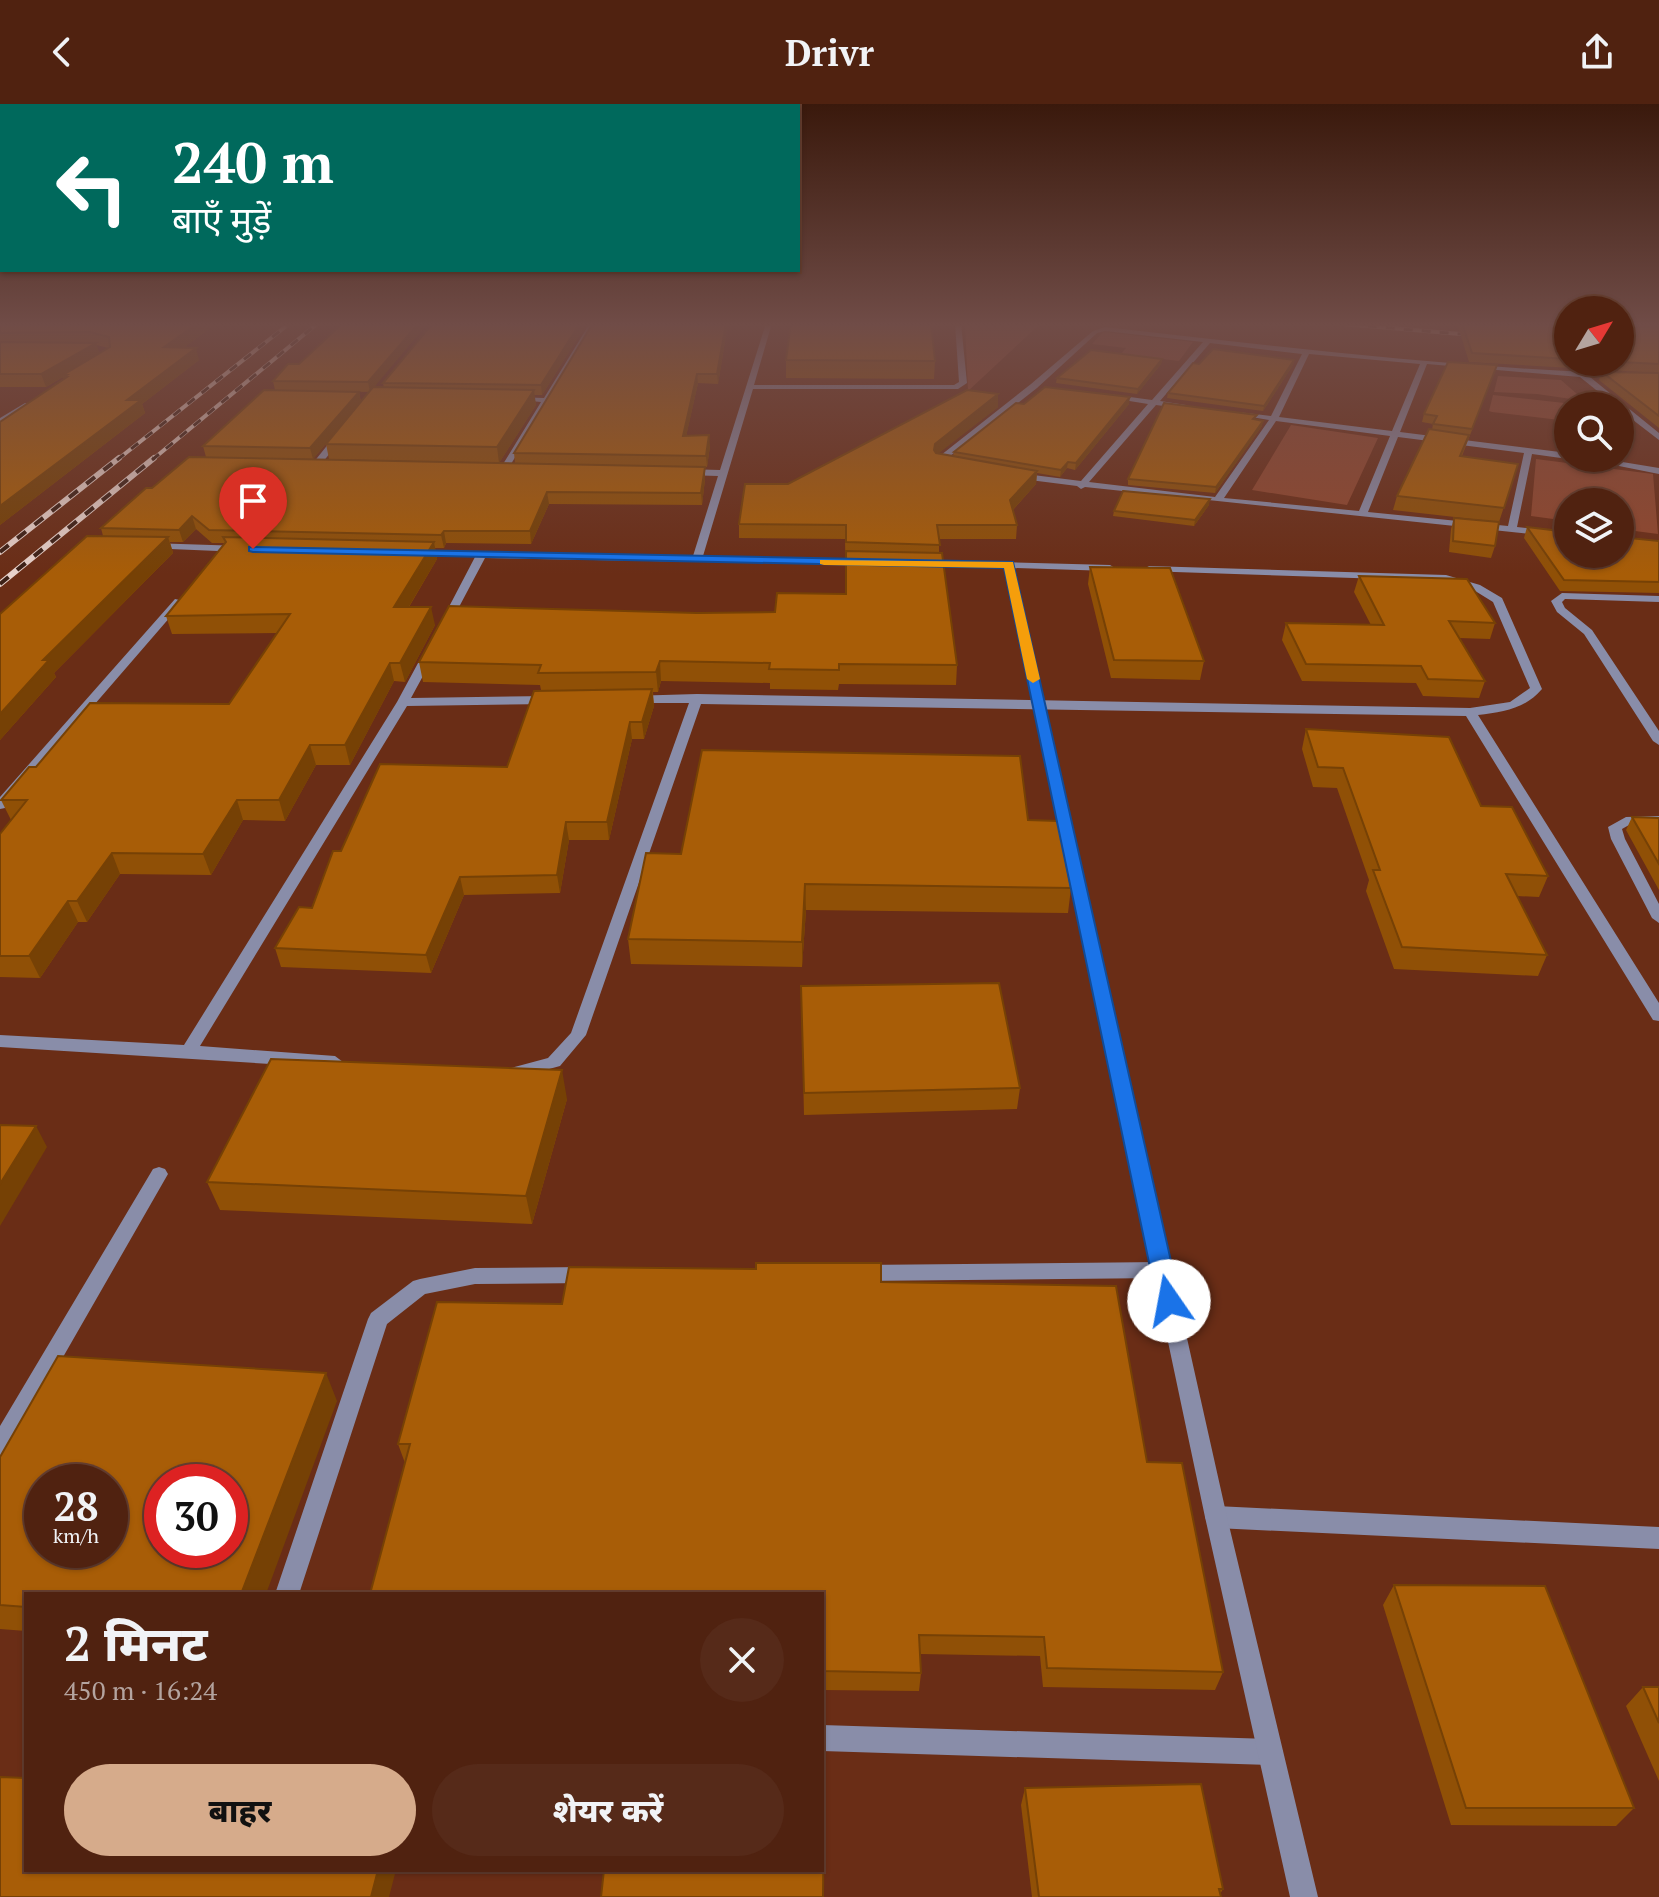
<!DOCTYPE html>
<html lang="hi">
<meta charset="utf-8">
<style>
body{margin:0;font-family:"PT Serif","Noto Sans Devanagari",serif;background:#562a19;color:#f1f3f6;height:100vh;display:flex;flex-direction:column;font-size:30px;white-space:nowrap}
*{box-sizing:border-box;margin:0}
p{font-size:26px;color:#b4a49f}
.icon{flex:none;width:44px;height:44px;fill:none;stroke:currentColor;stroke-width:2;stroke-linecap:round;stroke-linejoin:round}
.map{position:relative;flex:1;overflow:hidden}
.panel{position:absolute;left:24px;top:1488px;width:800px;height:280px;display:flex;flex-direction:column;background:#502210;border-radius:0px;box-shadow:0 2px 6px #0004,0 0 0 2px #673f30}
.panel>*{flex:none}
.hud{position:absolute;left:0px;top:0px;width:800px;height:168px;box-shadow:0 2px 6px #0004,0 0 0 2px #673f30;background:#00695c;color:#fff;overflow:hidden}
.needle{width:52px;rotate:52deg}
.buttons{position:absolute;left:1554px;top:192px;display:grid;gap:16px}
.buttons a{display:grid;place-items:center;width:80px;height:80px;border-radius:50%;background:#502210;box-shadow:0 2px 6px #0004,0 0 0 2px #673f30;font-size:40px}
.speed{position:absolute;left:24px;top:1360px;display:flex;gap:16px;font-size:40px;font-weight:700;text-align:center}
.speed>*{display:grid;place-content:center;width:104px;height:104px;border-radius:50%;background:#502210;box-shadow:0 2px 6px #0004,0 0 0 2px #673f30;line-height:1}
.speed small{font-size:20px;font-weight:400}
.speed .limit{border:12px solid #d22;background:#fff;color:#111}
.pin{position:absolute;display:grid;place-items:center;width:68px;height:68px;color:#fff;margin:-82px -34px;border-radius:50% 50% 50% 0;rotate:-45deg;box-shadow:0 0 8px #0007}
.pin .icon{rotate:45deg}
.me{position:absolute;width:88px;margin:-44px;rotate:348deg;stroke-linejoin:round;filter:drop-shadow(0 0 6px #0008)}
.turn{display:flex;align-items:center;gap:28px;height:168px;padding:0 40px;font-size:36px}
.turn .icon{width:104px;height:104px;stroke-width:2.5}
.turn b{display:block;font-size:56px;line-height:68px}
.round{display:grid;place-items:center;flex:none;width:84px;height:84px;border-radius:42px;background:#562a19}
.summary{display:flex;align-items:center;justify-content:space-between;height:136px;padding:0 40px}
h1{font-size:48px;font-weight:800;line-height:60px}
.cta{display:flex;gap:16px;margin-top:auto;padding:16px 40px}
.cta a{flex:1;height:92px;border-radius:48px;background:#d6ab8b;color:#111;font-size:32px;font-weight:800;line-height:92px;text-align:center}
.cta a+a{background:#562a19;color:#f1f3f6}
header{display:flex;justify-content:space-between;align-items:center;height:104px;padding:0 40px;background:#502210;font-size:36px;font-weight:800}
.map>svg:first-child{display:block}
</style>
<header><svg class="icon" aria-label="back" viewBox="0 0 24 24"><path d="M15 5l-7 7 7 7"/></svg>Drivr<svg class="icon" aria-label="share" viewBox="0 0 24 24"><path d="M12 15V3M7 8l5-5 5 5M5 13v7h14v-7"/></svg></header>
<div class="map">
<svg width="1659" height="1793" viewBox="0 0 1659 1793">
<rect width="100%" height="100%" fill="#6a2d16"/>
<path fill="#91472d" d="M965,219H1041L968,287Z
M1103,228L1193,238L1179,257L1121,250L1126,244L1092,240Z
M1498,272L1561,276L1585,297L1537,290L1494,288Z
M1493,291L1591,302H1568V317L1492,308L1489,307Z
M1291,321L1378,334L1347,401L1252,386Z
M1536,355L1653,370L1658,430L1620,425V398H1568V417L1531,412Z"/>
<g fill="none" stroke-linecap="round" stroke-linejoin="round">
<path fill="#898da9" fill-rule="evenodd" d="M590,219H596L508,365L501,367L500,365L541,298L511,295L515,293L544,294Z
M766,219H772L754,281H954L959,278L955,219H961L967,279L958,285H753L703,452L866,456L871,459L870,461L485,454L450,520L441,522L440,520L475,453L414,452L410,451V447L693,452L718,372L685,371L681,368L685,365L720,366Z
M25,299L32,301L0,320V314Z
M338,328L345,330L319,363H313V359Z
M150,439L242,442L247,445L242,448L146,444V440Z
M921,456L1110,461L1115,464L1110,467L917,461L916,459Z
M1149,462L1446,471L1480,481L1502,494L1542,585C1525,605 1503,608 1478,611L1659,899V917L1653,916L1466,612L701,600L586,931L560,962L509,976L503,974L501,970L503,966L548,954L571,929L689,599H633L627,595L629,592L697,590L1470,604L1510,598L1530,584L1493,498L1472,485L1445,477L1145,467L1144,465Z
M1562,489L1659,492V498L1565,495L1562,498L1565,504L1592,526L1659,627V641L1653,637L1584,530L1557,508L1551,497Z
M175,495L184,497L5,704L0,705V693Z
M430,545L436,548L411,594L550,592L556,596L550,600L407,602L200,942L335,952L343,958L341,962L335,964L0,943V931L184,941L397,598L424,548Z
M159,1063L165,1065L168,1070L8,1349L0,1352V1322L153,1065Z
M1162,1158L1169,1160L1172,1166L1169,1172L1162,1174L859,1177L852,1175L849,1169L852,1163L859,1161Z
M588,1163L595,1165L598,1171L595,1177L588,1179L475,1180L425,1190L387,1220L299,1490H275L368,1215L371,1209L413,1177L420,1175L475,1164Z
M1216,1402L1659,1423V1445L1216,1424L1208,1421L1205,1413L1208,1405Z
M822,1621L1270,1635L1279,1639L1283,1648L1279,1657L1270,1661L822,1647Z"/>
<path fill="#898da9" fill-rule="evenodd" d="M1105,223C1289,244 1474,266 1659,271V275L1590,273L1659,329V336L1620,306V302H1616L1580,273L1427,260L1400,328L1568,349V354H1570L1568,355L1532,350L1517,423L1568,428V434L1085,383L1081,385L1077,382L1014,374V370L1017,369L1081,377L1148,300L1111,294L1108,290L1152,296L1203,238L1105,227L1097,229L1037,284L945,356L953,360V364L936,359V355L1031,280L1093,227ZM1210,239L1302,250L1271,312L1238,308L1234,310L1269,316L1215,393L1089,378L1156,301L1186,305V301L1160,297ZM1309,250L1420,260L1392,327L1279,313ZM1276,317L1390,332L1359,407L1224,394ZM1398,333L1524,349L1508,422L1368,408Z
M1579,354H1598L1659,364V370Z
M1009,458L1014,461L1227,1413L1318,1793H1290L1205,1413L1004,461Z
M1659,712V720L1629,721L1622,725L1625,735L1659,800V819L1652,814L1611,735L1608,723L1626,713Z"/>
<g stroke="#e8d2cb" stroke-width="4">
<path id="rail-far1" d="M1332,219L1484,232
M117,356L290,219
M152,356L318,219"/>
</g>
<g stroke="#e8d2cb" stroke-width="6">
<path id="rail" d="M0,448L119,354
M0,480L154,354"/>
</g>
<use href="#rail-far1" stroke="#3c2016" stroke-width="3" stroke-dasharray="9" stroke-linecap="butt"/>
<use href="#rail" stroke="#3c2016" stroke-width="4" stroke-dasharray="11" stroke-linecap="butt"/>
</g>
<path fill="#905006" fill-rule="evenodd" d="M0,219H217L183,244L199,256L142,300L145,309L0,421V318L64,275L63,273L46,283H0ZM96,241L109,244L99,250Z
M343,219H428L373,283L384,284L383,279L587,219L542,291H534L536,301L499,359L329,355L326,340L370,288L275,286L273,277L299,260Z
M593,219H728L718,280L698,279L686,332L710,342L707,363L515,359L514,349Z
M1457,219H1568V258H1620V219H1659V222L1621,221L1659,224V269L1469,258Z
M1162,255L1161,260L1137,290L1056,279L1057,274Z
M786,256L935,257L934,275L786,274Z
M1294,256L1293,261L1263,307L1167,294L1168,289L1199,260Z
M1497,261L1462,352L1518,360L1499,418L1393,406L1397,392L1432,326L1433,320L1422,318L1424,310Z
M1602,268L1659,269V324L1599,276Z
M359,288L361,298L313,355L206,353L203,342Z
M998,290V303L938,349L953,352L954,348L1024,300H1129L1075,366L1067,364L1060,373L1037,369L1036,380L1013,406L1017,421L1016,435H939V449L957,561L956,581L839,580L838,586L770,585V579L661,577L658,588H653L654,602L644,635H632L609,736H569L560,789L464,791L431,869L281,863L275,844L312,804L341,747L507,663L541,586L540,581L423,578L419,558L697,509L775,508L846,490L845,435L739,434V420L788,380Z
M1256,316L1262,322L1215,389L1128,381V375Z
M705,375L702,401L549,400L531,440L446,439L444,444H435L437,455L409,503L435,521L405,578L394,577L350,661H316L285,717L243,716L211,771L120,770L87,818H78L40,874L0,873V730L11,716L1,696L36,663L229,600L278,529L172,530L166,512L225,439H212L196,425L183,438H170L173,449L54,569L56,573L0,636V510L103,432L101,424L146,384Z
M1209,401L1194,422L1113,412L1114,407Z
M1454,414L1495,442L1491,454L1449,448L1451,425Z
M1527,423L1659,437V489L1560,487L1524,434Z
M1090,463L1204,557L1200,576L1111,574L1088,480Z
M1359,472L1495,519L1490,535L1459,534L1485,577L1479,594L1423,592L1416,579L1302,577L1282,536L1286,519L1371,521L1354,488Z
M1306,625L1481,702L1548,772L1539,793L1517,792L1547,851L1538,872L1394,865L1366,787L1369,776L1337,684L1313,683L1302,645Z
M1632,713L1659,714V786L1626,726Z
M1028,716L1071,784L1068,809L806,806L802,863L631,860L628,835L681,750Z
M801,882L1020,984L1017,1005L804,1011Z
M567,995L532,1120L220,1106L207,1078Z
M881,1178L1147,1358L1223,1568L1215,1586L1043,1583L1040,1552L920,1550L921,1569L919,1587L822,1586V1490L405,1359L398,1340L562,1200Z
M337,1297L26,1490V1527L0,1525V1353Z
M1394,1481L1634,1704L1616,1722L1451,1721L1383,1501Z
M1643,1583H1659V1677L1626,1602Z
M1025,1684L1223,1785L1220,1790L1221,1793H1032L1021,1701Z"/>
<path fill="#764105" d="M198,219H217L167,256L164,243Z
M419,219H428L370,288L368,278Z
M580,219H587L542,291L541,281Z
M726,219H728L718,280L717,270Z
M96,239L100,251L63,271V273L46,283L41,270Z
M196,244L199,256L142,300L145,309L0,421V402L127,296Z
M1162,255L1161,260L1137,290L1138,285Z
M1294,256L1293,261L1263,307L1264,302Z
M697,270L698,279L684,342L683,332Z
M534,286L536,301L499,359L497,343Z
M359,288L361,298L313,355L310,344Z
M998,290V303L934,353L935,340Z
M1130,293L1129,300L1075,366L1076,359Z
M1263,317L1262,322L1215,389L1216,383Z
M709,331L710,342L707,363L706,352Z
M1068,358L1067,364L1060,373L1061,366Z
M705,363V375L702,401L701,389Z
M1037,367L1036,380L1009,410L1010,396Z
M547,388L549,400L531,440L530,427Z
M1210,395L1209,401L1194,422L1195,416Z
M192,412L196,425L183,438L179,426Z
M444,427L446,439L444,444L441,431Z
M168,433L173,449L54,569L56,573L0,636V610L43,556Z
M434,438L437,455L398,521L394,503Z
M431,503L435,521L405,578L400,559Z
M660,557L661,577L658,588L656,568Z
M390,559L394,577L350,661L345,641Z
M652,585L654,602L644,635L642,618Z
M630,618L632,635L609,736L607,718Z
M310,641L316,661L285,717L279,696Z
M237,696L243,716L211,771L203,750Z
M566,718L569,736L560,789L557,771Z
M112,749L120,770L87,818L77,797Z
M460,773L464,791L431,869L426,851Z
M805,780L806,806L802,863V838Z
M68,797L78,818L40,874L29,852Z
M562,966L567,995L532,1120L526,1092Z
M36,1022L47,1043L0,1122V1080Z
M326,1269L337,1297L266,1490H241Z
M378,1766H396L389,1793H371Z"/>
<path fill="#a85d07" stroke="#764105" stroke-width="2" fill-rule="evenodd" d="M0,219H198L164,243L196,244L127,296H141L0,402V318L67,273H64L67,271H63L110,243L109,233L90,228L0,229Z
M343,219H419L368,278L273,277L288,260H299Z
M433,219H580L541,281L383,279Z
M593,219H726L717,270H697L683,332L709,331L706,352L514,349Z
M791,219H931L935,257L786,256Z
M1462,219H1568V255L1472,249Z
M1620,219H1621V221L1659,224V260L1620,258Z
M0,238L96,239L41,270H0Z
M1213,245L1294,256L1264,302L1168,289L1193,259L1199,260Z
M1091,246L1162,255L1138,285L1057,274Z
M1448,258L1497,261L1472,325L1433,320L1437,312L1424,310Z
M1602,268L1659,269V312Z
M373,283L534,286L497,343L326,340Z
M1045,283L1130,293L1076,359L1068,358L1061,366L954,348L1016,299L1024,300Z
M264,286L359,288L310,344L203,342Z
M967,286L998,290L935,340L934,346L936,349L1037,367L1010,396L1017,421H937L940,441L846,438V421L739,420L745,380H788Z
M1164,299L1257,311L1253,315L1263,317L1216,383L1128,375Z
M1429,325L1469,331L1460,352L1518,360L1504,404L1397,392Z
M189,353L705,363L701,389L547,388L530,427H444L441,431L209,426L192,412L179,426L101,424L146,384H152Z
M1123,387L1210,395L1195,416L1114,407Z
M1454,414L1499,418L1495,442L1453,437Z
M1527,423L1568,428V450H1620V433L1659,437V478L1564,476Z
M87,432L168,433L43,556H49L0,610V510Z
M223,433L434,438L394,503H431L400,559H390L345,641H310L279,696H237L203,750L112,749L77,797H68L29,852H0V730L27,696H1L29,663H36L90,599L229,600L290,510L166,512L226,438Z
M846,447L942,449L957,561L839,560V566L769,565L770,559L660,557L656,568L538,569L541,561L419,558L449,502L697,509L775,508L777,489L846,490Z
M1090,463L1170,464L1204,557L1114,556Z
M1359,472L1467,475L1495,519L1449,517L1485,577L1428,575L1421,562L1306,560L1286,519L1384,521Z
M652,585L642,618H630L607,718H566L557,771L460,773L426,851L275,844L299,803L312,804L333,747H341L380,660L507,663L534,587Z
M1306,625L1449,633L1481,702L1512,703L1548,772L1506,770L1547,851L1402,843L1373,766H1380L1343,664L1318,663Z
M702,646L1020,652L1028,716L1058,717L1071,784L805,780L802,838L628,835L646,749L681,750Z
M1632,713L1659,714V760Z
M999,879L1020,984L804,989L801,882Z
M271,955L562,966L526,1092L207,1078Z
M0,1021L36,1022L0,1080Z
M756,1159H881V1178L1116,1182L1147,1358L1182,1359L1223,1568L1047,1564L1044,1533L919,1531L921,1569L822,1567V1490H370L410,1340H398L437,1198L562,1200L569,1163L756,1165Z
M58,1252L326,1269L241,1490H26V1503L0,1501V1353ZM42,1378H110V1446H42ZM162,1378H230V1446H162Z
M1394,1481L1545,1482L1634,1704H1466Z
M1643,1583H1659V1619Z
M0,1673L26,1674V1766H378L371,1793H0Z
M1201,1680L1223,1785H1219L1221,1793H1039L1025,1684Z
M822,1697H824L823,1793H601L604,1766H822Z"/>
<linearGradient id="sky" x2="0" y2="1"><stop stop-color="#3a190c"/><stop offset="0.47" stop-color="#704c47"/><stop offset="1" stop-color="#704c47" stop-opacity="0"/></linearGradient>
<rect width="1659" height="470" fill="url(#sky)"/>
<path fill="#1a73e8" stroke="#114b97" stroke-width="2" d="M249,443L1013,458L1180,1197L1177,1204L1169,1207L1161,1204L1157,1197L1004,464L253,448L249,447Z"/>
<path fill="#f59e0b" d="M820,456L1013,458L1040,575L1033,579L1027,575L1004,464L824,461L820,460Z"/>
</svg>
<div class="buttons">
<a><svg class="needle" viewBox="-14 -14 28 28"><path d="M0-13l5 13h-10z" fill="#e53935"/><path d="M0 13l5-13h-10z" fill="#b4a49f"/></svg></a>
<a><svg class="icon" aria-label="search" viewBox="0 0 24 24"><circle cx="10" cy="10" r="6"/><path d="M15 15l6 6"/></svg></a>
<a><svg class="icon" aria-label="layers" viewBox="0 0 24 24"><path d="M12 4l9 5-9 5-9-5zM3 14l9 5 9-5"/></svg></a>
</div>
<div class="speed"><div>28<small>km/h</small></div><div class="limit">30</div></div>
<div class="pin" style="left:253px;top:445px;background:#d93025"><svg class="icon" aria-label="arrive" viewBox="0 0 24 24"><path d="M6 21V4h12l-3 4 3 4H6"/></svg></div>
<svg class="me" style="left:1169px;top:1197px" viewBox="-20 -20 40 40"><circle r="19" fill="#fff"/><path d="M0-13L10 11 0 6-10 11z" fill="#1a73e8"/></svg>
<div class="hud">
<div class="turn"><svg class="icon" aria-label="left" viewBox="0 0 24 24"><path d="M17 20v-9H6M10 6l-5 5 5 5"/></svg><div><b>240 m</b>बाएँ मुड़ें</div></div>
</div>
<section class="panel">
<div class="summary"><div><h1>2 मिनट</h1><p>450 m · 16:24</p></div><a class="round"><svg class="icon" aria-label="close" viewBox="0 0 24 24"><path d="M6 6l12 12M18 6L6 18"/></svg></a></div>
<div class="cta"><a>बाहर</a><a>शेयर करें</a></div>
</section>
</div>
